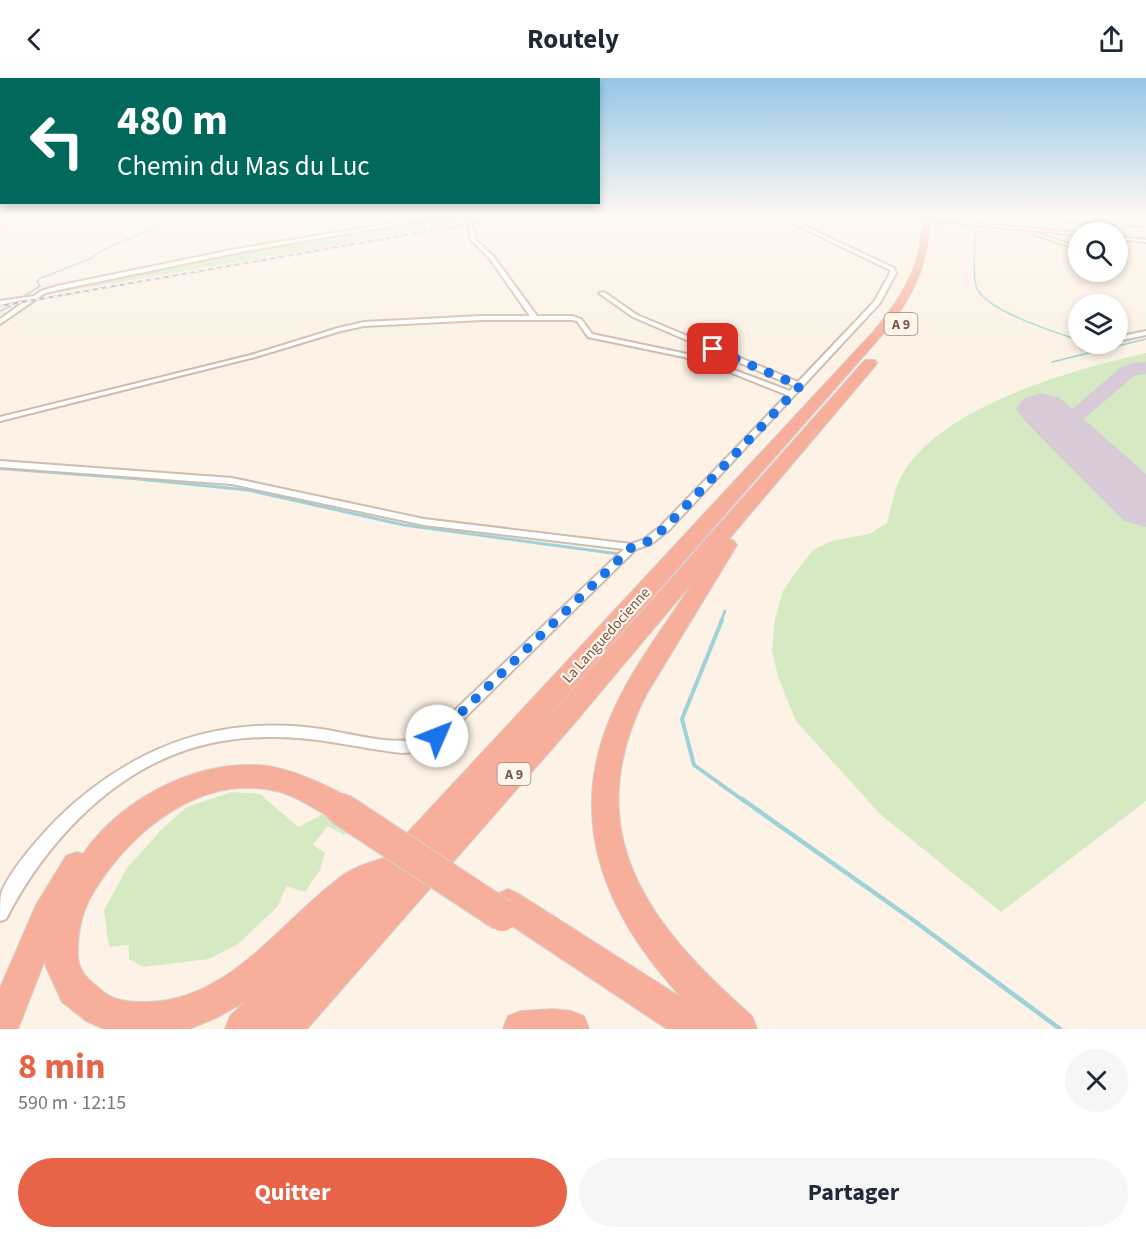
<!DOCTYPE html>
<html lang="fr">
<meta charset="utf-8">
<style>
body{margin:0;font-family:"Source Sans 3",sans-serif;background:#f6f6f7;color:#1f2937;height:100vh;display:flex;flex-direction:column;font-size:22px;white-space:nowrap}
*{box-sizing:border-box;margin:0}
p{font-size:20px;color:#747a83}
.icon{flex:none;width:33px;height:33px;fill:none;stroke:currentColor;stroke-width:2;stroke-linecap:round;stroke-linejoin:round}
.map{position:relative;height:951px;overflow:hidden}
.panel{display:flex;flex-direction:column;background:#fff;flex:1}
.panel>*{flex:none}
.hud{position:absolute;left:0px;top:0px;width:600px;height:126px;box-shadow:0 3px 9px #0003;background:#00695c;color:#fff;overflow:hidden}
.tools{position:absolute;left:1068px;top:144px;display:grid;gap:12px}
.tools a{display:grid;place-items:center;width:60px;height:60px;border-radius:50%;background:#fff;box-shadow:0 3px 9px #0003;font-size:30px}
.pin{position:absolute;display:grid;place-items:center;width:51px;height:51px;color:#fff;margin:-26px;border-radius:12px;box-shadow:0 3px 9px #0006}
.me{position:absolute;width:66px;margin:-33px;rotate:46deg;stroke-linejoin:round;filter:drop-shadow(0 0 4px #0008)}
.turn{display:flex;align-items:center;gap:21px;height:126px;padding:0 18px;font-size:27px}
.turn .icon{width:78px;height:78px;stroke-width:2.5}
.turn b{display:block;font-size:42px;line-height:51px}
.round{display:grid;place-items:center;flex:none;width:63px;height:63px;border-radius:32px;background:#f6f6f7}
.summary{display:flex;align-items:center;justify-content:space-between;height:102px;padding:0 18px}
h1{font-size:36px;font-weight:700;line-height:45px;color:#e76449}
.primary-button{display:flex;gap:12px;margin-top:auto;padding:12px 18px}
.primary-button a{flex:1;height:69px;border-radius:36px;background:#e76449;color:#fff;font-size:24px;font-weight:700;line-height:69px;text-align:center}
.primary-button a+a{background:#f6f6f7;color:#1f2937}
header{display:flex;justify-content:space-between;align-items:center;height:78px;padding:0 18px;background:#fff;font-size:27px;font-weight:700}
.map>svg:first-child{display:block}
</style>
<header><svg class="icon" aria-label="back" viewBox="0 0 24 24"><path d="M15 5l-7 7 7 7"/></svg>Routely<svg class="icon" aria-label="share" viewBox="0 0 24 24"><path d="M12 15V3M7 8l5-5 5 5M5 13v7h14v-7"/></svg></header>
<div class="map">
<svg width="1146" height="951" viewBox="0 0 1146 951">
<rect width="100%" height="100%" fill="#fcf2e5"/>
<path fill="#d5eac3" d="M453,138H481L486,141L45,217L53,212L244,173Z
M1146,275V723L1001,834L880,736L796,643L778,599L772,572L775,541L783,513L796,494L813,472L832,463L869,456L887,445C891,432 893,417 898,405C931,330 1072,292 1146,275Z
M232,714L260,716L298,749L329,733L351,746L344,757L328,748L313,767L325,775L320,792L305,814L286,808L278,828L238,866L209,881L143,889L129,881V867L109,869L104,832L127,790L163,750L187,729Z"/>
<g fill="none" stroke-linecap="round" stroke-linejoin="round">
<path stroke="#9fd2d8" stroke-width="1.5" d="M975,151C976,169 972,190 976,208C983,232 1055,254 1078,262
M23,219L40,208L37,203L41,200L92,180L101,173L160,147L172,138
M0,233L11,228
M1052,284L1146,261"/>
<path stroke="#9fd2d8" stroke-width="2" d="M0,391L160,403"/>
<path stroke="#9fd2d8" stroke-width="3" d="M139,401L248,412L404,447L619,476
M721,543L725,533"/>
<path stroke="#9fd2d8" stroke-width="4" d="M722,542L682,641L694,687L744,723"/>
<path stroke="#9fd2d8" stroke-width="4.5" d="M742,721L913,842L1060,951"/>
<path fill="#d8cad6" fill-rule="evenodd" d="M1146,284V296L1134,298L1069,354L1062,356L1055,354L1051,350L1055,346L1120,290L1132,285Z"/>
<path fill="#d8cad6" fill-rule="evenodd" d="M1042,315L1060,320L1146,396V449L1124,443L1024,342L1016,331L1024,320Z"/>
<g stroke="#d0bbae" stroke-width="4">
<path id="street" d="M0,138H4L0,140Z
M17,138H23L0,148V145Z
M438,138H447L236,175L58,212L45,215L0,246V241L28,221L0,227V223L34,218L41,213L57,208L236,171Z
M778,138H783L894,190L896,195L880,225L669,452L651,466L636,471L442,662L415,674L402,675C358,670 315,658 270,659C244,659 215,663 189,671C108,697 44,767 6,841L0,843C0,835 0,824 1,816C9,793 38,761 55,743C129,670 216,636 321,651C347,655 386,666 411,662C418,661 425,657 432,654L624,471L424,447L232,406L0,389V383L232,400L424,441L631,466L643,462L661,448L787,317L709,286L684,279L588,259L577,243L572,242H482L364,248L341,253L255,279L0,343V339L251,277L338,250L364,244L482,238H530L490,181L471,162L470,151L472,150L474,151L475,161L494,179L537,238H572L581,241L592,256L687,276L713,284L790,313L794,308L633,239L599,215L604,214L637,237L798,304L874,224L890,195V192Z
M896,138L1078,155V157L898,139Z
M1033,154L1078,169V171L1033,156Z
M1118,159L1146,162V164L1118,161Z
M1146,253V257L1118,263V259Z
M1091,266H1102L1084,271L1081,269Z"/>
</g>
<g stroke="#d3baab" stroke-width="3">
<path id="secondary" d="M5,138H14L0,144V140Z"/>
</g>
<g stroke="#d8d0cc" stroke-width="2">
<path id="highway" d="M924,140L931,142C925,189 918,210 889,249L517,674L865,282H875L877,285L875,288L729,461L734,463L737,467L646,617C576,756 650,848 752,938L757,951H667L497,838L492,827L497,816L508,811L519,816L682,920C607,839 565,745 611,638C631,590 665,549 692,505L572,648L307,951H225L230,938L245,924L216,940L189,951H104L86,943L62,924L46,889L45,882L18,951H0V910L36,827L66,778L77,774L83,776C119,724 189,685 253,687C274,687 295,694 315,703C329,709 348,716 355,731L351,740L341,744C320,736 302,720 280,714C202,693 131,753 93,815C81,835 77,857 78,880C80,897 93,905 105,915C115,923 131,924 144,924C229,925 281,842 343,797C355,789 370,784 384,780L873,254C892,231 910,206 918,177C921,165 920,152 924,140Z
M553,931L571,933L584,938L589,951H503L508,938L521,933Z"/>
</g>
<use href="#street" fill="#fff" fill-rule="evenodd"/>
<use href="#secondary" fill="#fff" fill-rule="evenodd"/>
<use href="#highway" fill="#f7ae9b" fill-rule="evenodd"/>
<g stroke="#b4a3c6" stroke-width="2">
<path id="rail" d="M964,138L1146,149
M0,228L515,138"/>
</g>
<use href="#rail" stroke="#fff6eb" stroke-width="1.5" stroke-dasharray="4.5" stroke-linecap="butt"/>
<g stroke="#d8d0cc" stroke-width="10" stroke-linecap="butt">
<path id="highway-bridge-far1" d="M938,144L939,138"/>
</g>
<g stroke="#d8d0cc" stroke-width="34" stroke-linecap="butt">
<path id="highway-bridge" d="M341,731L502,837"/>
</g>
<use href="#highway-bridge-far1" stroke="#f7ae9b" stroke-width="9"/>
<use href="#highway-bridge" stroke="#f7ae9b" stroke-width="32"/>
</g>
<linearGradient id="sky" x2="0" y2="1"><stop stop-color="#95c6e7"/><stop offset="0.51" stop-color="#fef9f3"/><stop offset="1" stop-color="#fef9f3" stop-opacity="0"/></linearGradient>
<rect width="1146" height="271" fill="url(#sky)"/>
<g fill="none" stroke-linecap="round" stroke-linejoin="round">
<path stroke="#1a73e8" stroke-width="10" stroke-dasharray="0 18" d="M437,658L632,469L647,464L665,450L800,308L713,271"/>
</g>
<g text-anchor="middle" stroke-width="4.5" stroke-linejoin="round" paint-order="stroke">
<g fill="#fff6eb" stroke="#9e877a" stroke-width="1.5">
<rect x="884.5" y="235" width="33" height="22" rx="4.5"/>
<rect x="497.5" y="685" width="33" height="22" rx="4.5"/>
</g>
<g font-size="14" font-weight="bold" fill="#75574a">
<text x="901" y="251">A 9</text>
<text x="514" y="701">A 9</text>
</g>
<g font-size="15" fill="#75574a" stroke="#fff6eb">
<text transform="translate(606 557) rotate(-48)" y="5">La Languedocienne</text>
</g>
</g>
</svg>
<div class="tools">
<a><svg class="icon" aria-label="search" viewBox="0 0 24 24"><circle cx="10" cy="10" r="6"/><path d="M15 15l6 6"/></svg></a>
<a><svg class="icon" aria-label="layers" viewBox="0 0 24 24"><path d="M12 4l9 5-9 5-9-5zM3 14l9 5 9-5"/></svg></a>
</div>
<div class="pin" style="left:713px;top:271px;background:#d93025"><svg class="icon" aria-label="arrive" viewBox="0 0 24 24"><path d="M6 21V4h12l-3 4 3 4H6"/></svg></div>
<svg class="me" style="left:437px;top:658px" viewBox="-20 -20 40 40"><circle r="19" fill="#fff"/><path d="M0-13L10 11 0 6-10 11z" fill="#1a73e8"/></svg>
<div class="hud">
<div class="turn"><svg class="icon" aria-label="left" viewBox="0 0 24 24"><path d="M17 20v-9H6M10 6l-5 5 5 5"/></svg><div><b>480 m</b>Chemin du Mas du Luc</div></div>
</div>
</div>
<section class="panel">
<div class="summary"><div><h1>8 min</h1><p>590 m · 12:15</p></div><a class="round"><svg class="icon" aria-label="close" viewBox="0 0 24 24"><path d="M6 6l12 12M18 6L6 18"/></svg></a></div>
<div class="primary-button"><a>Quitter</a><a>Partager</a></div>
</section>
